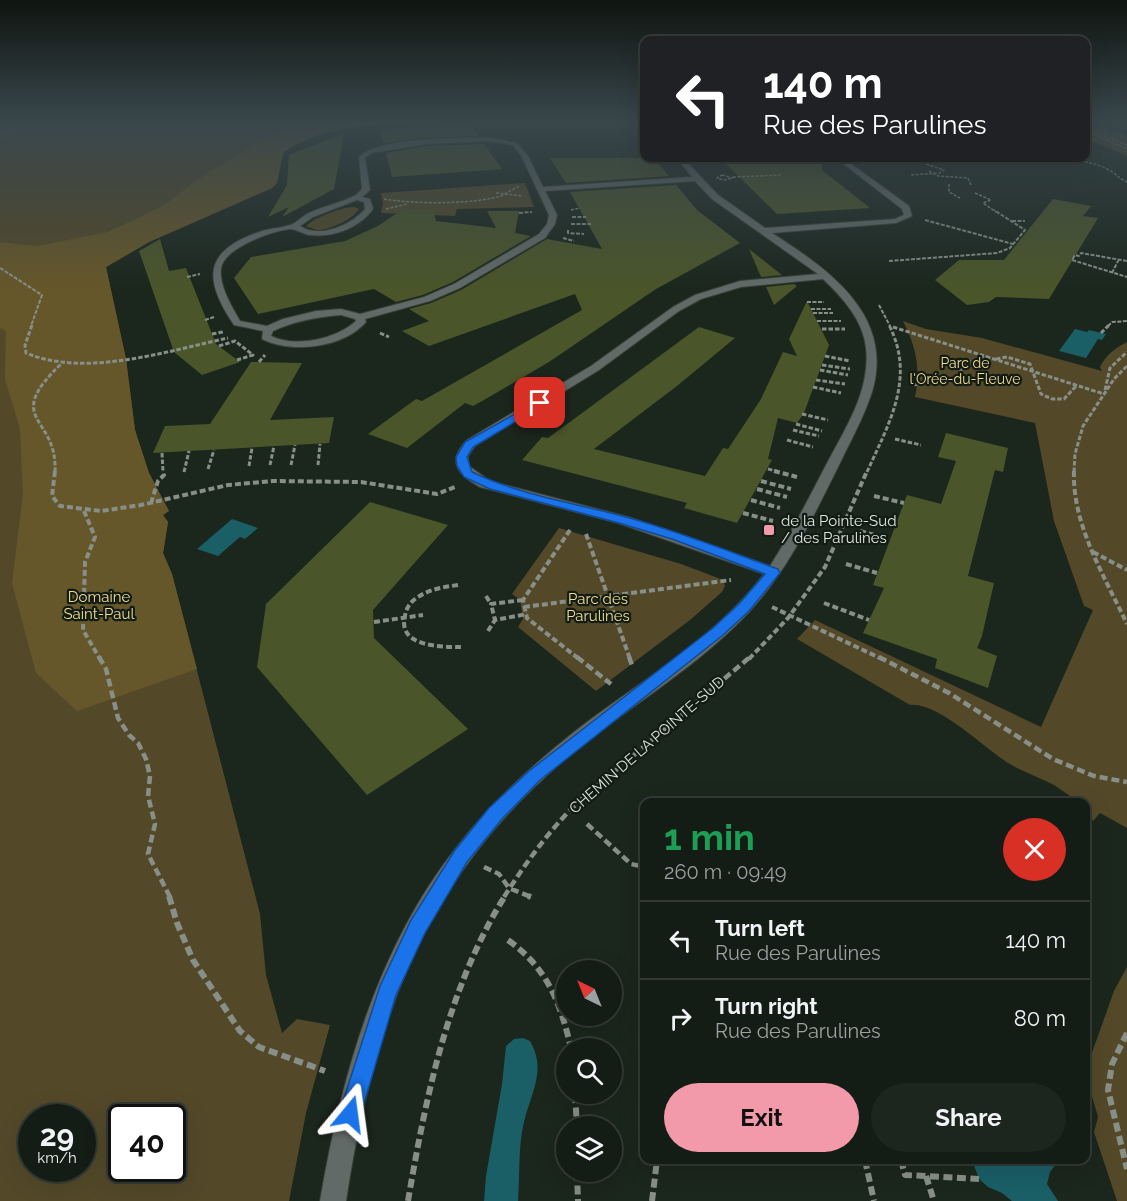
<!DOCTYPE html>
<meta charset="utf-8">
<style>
body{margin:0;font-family:Raleway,sans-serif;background:#1d251f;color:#f1f3f6;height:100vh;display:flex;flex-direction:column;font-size:22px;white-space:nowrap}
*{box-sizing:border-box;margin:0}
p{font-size:20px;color:#9da1a1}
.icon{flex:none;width:33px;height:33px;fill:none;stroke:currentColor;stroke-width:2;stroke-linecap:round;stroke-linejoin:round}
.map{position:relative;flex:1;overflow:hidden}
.drawer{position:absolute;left:640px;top:798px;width:450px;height:366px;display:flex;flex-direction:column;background:#141c16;border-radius:12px;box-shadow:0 6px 24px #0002,0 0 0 2px #333a35}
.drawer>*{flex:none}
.guide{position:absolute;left:640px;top:36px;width:450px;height:126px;border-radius:12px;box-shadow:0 6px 24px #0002,0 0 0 2px #333a35;background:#202124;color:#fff;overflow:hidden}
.needle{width:39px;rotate:317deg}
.fabs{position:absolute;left:556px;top:960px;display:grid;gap:12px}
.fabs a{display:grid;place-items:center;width:66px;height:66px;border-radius:50%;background:#141c16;box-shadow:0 6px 24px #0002,0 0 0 2px #333a35;font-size:30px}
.speed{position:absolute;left:18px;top:1104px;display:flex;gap:12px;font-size:30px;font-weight:700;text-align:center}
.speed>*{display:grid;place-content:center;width:78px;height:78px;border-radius:50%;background:#141c16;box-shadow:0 6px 24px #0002,0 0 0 2px #333a35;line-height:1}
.speed small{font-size:15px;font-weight:400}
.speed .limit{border:3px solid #111;border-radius:9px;background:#fff;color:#111}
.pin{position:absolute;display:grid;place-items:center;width:51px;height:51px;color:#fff;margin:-26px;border-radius:12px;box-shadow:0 3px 9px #0006}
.me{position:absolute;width:66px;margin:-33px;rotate:16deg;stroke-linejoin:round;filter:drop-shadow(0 0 4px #0008)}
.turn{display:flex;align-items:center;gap:21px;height:126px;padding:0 24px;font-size:27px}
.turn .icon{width:78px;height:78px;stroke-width:2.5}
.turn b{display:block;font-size:42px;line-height:51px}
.round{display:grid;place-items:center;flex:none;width:63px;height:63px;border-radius:32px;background:#1d251f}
.summary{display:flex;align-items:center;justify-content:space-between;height:102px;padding:0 24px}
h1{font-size:36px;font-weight:700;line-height:45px;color:#1e9e55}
.cta{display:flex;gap:12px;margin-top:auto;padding:12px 24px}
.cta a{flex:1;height:69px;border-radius:36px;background:#f39aaa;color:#111;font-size:24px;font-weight:700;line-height:69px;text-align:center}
.cta a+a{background:#1d251f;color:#f1f3f6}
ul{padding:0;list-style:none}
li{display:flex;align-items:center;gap:18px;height:78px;padding:0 24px;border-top:2px solid #333a35}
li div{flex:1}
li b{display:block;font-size:22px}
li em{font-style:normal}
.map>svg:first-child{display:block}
</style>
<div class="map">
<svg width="1127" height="1201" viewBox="0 0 1127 1201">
<rect width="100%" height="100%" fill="#1b261d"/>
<path fill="#534929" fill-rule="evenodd" d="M0,121H436C389,124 322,123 283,153L277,183L272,188L149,242L106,267L126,359L135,430L149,473L169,511L163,515L168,522L163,553L172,574L260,914L266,975L282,1033L297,1019L330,1025L306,1113L289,1201H0ZM32,1118H82V1168H32ZM122,1118H172V1168H122Z
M1086,121L1127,136V156L1086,138Z
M525,183L534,207L457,209L455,216L381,213L383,203L381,193Z
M354,207L359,209C352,220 331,229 319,230C311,230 314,227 306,227C311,218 343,207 354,207Z
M903,321L926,329L982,338L1102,371L1100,367C1107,354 1114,349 1127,342V828L1100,813L1093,821L1086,811V802C1075,802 1064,791 1054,785C1039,777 1023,772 1008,763C984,748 938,702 910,705L797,639L815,620L1041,727L1093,610L1084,606L1054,521L1035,423L915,397C921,370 916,346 903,321Z
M559,528L681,564L718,578L723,581L725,586L722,592L690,620L596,691L518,627L523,619L520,600L512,594Z
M1127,967V1201H1117L1094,1132L1098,1117L1092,1096L1086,1087V1062L1089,1061L1114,991Z"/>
<path fill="#65572a" d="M0,121H39L15,132L0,142Z
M311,121H436C389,124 321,123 283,153L277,183L272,188L149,242L106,267L126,359L135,430L149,473L169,511L163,515L168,522L163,553L172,574L197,669L77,711L36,673L12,583L23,494L20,429L5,379L6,331L0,328V242L37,246L108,232L161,207L204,175L256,144Z"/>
<path fill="#1a5e66" d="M1075,329L1087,332L1089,330L1106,334L1102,340L1098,339L1086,358L1059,351Z
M232,519L258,528L245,539L240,537L218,556L197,549Z
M523,1038L530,1041C547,1071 531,1092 524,1122C518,1146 520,1176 518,1201H484L486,1176L502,1084L506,1046L514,1039Z
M972,1160H1055L1056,1164L1050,1172L1047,1184L1058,1201H1012L1002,1193L988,1187L979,1179Z"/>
<path fill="#4a552a" d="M470,124L478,136L420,138L383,143L380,129Z
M344,133L334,189L282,217L289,207L268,217L287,185L289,155Z
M484,144L502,169L392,177L386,153L426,146Z
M550,158H653L669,176L566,183Z
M720,158H822V170L870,208L777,214Z
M676,185L697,210L740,243L656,289L549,362L484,400L473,406L465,403L407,448L368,434L416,399L422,401L582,310L575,294L429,346L402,331L429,321L409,309L431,303L461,290L547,239L602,249L570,192Z
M1053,199L1091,206L1083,216L1098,218L1049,299L996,297L989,302L967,305L935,280L959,260H1004Z
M403,209H433L436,221L496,228L487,211H519L515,233L531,236L453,282L423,295L396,302L374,289L258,314L234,278L251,257L345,241L378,226Z
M160,239L169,271L186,268L216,344L240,362L202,375L174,352L139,251Z
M749,249L782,275L761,277Z
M794,284L797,286L774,305L766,287Z
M807,301L829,345L804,413L797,423L778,418L768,459L772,460L737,523L684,508L687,503L522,460L542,437L548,438L699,327L735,338L677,386L594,449L705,476L723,448L728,449L761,399L783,352L797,356L789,339Z
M251,362L302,363L270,420L334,417L329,443L153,453L165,426L210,424Z
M946,433L1008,448L1003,472L995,470L968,576L994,583L982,636L977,648L997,656L988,688L935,668L937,659L863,633L884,588L873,585L907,495L941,504L956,461L938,457Z
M370,502L448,525L373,610L374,638L468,729L367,795L257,667L266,604Z"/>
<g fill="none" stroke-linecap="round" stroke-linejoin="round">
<g stroke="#364138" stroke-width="2">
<path id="minor" d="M631,121H639L645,125V130Z
M489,138L517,143L528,156L543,187L692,177L677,158H683L718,195L765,228L895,219L904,215L902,209L836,158H843L909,206L912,216L896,223L772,233C828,269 895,315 872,392C864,417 851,440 840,463C814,515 789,569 749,612C702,662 643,698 589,740C545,774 504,814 471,859C396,957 364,1082 346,1201H320C341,1078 377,948 456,848C489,805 530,767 573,733C638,682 712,642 764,574L618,523L480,487C458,475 446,462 467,440L591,366L673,307L695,295L740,281L818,274L712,199L695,181L545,191L557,215L555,224L545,238L460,288L430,301L365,319L366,322C343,348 292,354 262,339L263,331L234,325C202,278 204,250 262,231C271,228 284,228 293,224C298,221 303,216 309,213C324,206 341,203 356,195L362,189L359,157C380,137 458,138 489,138ZM489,141L513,145L522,157L549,215L547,224L539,234L454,284L424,297L360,314L341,309L316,311L283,319L267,326L240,321C232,307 219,286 221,269C223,248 272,231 290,229C297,229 304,235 311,235C334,238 360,227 373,209L370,199L362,197L370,190L365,158L371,153L426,144ZM357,200L364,202L365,209C352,225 319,239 300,226L313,217ZM823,279C843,298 863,320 866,348C871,392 843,432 824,469C807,502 790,535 770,566L628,517L490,481L469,466L468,456L475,446L599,370L679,311L701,299L741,287ZM341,315L355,319L356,321C336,339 296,348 271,336L273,331C295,321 317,317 341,315Z"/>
</g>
<path stroke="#878f88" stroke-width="1.5" stroke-dasharray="3 1.5" stroke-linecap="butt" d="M1087,129L1127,145
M1086,131L1127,149
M1049,158C1071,160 1092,160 1111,171C1117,175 1120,179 1127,182
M809,159H823
M877,163L920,162L944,170L939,173L910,175
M929,171L938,176L968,178L971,185
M722,175L733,178L724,180L717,178Z
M733,177L782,175
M949,184V192L960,198
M496,193L523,196
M975,193L991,200L983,203L996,212
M384,199C412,204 477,205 503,195C509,192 514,188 520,186
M386,209L407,204
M571,210L580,208"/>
<path stroke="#878f88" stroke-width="2" stroke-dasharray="4 1.5" stroke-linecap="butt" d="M519,213L532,212
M572,217H586
M925,220L1013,244
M1012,221H1025
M571,224H591
M568,230V233L584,234
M563,238L574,241
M889,261L997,253L1010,248L1025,230L994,210
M1127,261L1081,253L1079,256L1075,255L1072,260L1127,277
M0,268L42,295L31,326
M1112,273L1119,259
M187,277L200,274
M807,302H824
M879,305L890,326
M811,309H831
M813,313H833
M205,320L214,317
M817,321H841
M1108,326L1112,322L1127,321"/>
<path stroke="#878f88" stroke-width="3" stroke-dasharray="4.5 2" stroke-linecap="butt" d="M32,325L25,345L26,353C86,378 167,351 228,338
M893,327L1104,394
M822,329H845
M380,333L389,337
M1101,333L1109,325
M212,334L223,332
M219,346L235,341L253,355L237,360
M825,356L850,361
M996,359L1007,357L1030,364L1041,394L1052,399H1064L1077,385
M259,362L265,355
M950,362L962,365
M822,365L850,369
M820,370L848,375
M816,380L845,384
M914,385L929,380L966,382L962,378L960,367L973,360L987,357
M813,387L841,393
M1105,390L1110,368L1127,352
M802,414L828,420
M796,424L822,431
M793,430L819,436
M895,439L921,445
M787,440L813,447
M162,453L163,472
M270,465L274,446
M291,465L295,445
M318,465L320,444
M249,466L252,448
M208,469L214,450
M768,469L780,472
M55,472C58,414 0,422 63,362
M184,472L189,451
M867,472C889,423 916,378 889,325
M1074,472L1075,454L1083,426L1114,379L1127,366"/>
<path stroke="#878f88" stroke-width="4" stroke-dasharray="6 3" stroke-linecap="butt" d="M55,471L52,496L60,506L101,511L141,505L228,485L273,481L361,482L437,494L455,487
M774,471L797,477
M1074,471C1072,525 1105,577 1127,624
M761,481L791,489
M757,489L787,497
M874,496L904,503
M751,500L780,508
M151,503L158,481L164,475L163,471
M84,511L95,537L85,562L83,630L100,659
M743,513L773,521
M570,530L523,600L527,618L579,659
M860,531L885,538
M586,534L630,659
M1093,552L1127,570
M846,564L877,573
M458,585C444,587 430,589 418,597C411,601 406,608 405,616C397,647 442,647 461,647
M486,596L491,604
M523,600L491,604L495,620L527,614
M824,603L869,620
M524,607L731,580
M772,607L882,659
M374,622L423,615
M488,631L495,620
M749,659L788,618L825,567L867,471"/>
<path stroke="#878f88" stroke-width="4.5" stroke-dasharray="8 4" stroke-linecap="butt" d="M99,657L106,669L118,718L129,735L138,743L146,759L150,776L148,796L155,824L148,854L170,897
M577,657L611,684
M629,657L633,668
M879,657L949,693L1053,759L1094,776L1127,782
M587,824L631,864L645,867
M484,867L499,874L509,888L531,897
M504,897C525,864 548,832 576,804L750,657"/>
<path stroke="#878f88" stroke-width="6" stroke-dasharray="9 4.5" stroke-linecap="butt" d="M169,896L177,923L193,960L240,1031L259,1047L325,1071
M528,896L531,897
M508,940C548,969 560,1002 571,1048
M1127,1033L1112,1064L1108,1090L1127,1169
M575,1094L577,1126
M865,1160L874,1201
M901,1160L905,1175L979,1179
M577,1172L578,1201
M926,1176L934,1201
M408,1201C426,1096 448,987 505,896
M652,1201L657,1160"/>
<use href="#minor" fill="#626a68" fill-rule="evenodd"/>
</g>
<linearGradient id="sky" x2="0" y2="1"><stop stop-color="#0f1510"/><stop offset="0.42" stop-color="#39474c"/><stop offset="1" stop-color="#39474c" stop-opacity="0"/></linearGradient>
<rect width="1127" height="289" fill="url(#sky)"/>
<path fill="#1a73e8" stroke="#114b97" stroke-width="1.5" d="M540,400L543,401V405L473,447L467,457L472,472C520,495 575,503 626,517C678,531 728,551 778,569L780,573L749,611L723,635L540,780L502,819L467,862L425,933L396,995L361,1114L358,1122L350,1126L342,1122L339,1114L380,986L411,920L455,850L489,808L529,771L713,628L739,604L765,574L672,539L619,523L490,489L464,477L457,466L456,457L465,442Z"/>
<rect fill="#f39aaa" stroke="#121c14" stroke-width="2" x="763" y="524" width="12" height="12" rx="3"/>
<g text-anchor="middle" stroke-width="4.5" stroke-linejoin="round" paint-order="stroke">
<g font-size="14" fill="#f3dc92" stroke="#121c14">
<text x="965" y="368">Parc de<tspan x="965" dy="16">l'Orée-du-Fleuve</tspan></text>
</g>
<g font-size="15" fill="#dfe6e0" stroke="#121c14" text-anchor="start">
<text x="781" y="526">de la Pointe-Sud<tspan x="781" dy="17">/ des Parulines</tspan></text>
</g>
<g font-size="15" fill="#f3dc92" stroke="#121c14">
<text x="99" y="602">Domaine<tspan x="99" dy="17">Saint-Paul</tspan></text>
<text x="598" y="604">Parc des<tspan x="598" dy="17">Parulines</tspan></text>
</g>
<g font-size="15" fill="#dfe6e0" stroke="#121c14">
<text transform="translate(647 745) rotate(-41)" y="5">CHEMIN DE LA POINTE-SUD</text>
</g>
</g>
</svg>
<div class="fabs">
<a><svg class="needle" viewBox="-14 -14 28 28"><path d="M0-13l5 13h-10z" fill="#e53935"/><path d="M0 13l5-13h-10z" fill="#9da1a1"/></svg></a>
<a><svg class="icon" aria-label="search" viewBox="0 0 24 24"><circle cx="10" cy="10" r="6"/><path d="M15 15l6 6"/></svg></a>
<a><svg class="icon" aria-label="layers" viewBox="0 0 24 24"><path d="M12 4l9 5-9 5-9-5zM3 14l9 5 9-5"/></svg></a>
</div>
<div class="speed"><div>29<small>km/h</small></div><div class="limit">40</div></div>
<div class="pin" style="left:540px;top:403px;background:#d93025"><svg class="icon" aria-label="arrive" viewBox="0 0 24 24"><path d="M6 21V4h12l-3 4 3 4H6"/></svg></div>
<svg class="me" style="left:350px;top:1114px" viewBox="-20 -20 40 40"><path d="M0-17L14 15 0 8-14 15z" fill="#1a73e8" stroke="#fff" stroke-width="4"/></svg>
<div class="guide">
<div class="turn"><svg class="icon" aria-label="left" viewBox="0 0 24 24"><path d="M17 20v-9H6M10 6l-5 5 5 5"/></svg><div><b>140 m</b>Rue des Parulines</div></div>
</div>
<section class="drawer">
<div class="summary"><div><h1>1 min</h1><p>260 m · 09:49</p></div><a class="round" style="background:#d93025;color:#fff"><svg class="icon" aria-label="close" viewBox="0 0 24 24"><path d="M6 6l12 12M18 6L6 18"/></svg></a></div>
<ul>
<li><svg class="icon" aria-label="left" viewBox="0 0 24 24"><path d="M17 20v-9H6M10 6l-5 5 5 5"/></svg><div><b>Turn left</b><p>Rue des Parulines</p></div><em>140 m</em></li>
<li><svg class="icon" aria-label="right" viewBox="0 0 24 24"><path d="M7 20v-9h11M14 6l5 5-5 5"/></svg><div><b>Turn right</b><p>Rue des Parulines</p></div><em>80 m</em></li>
</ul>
<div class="cta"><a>Exit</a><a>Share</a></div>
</section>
</div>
